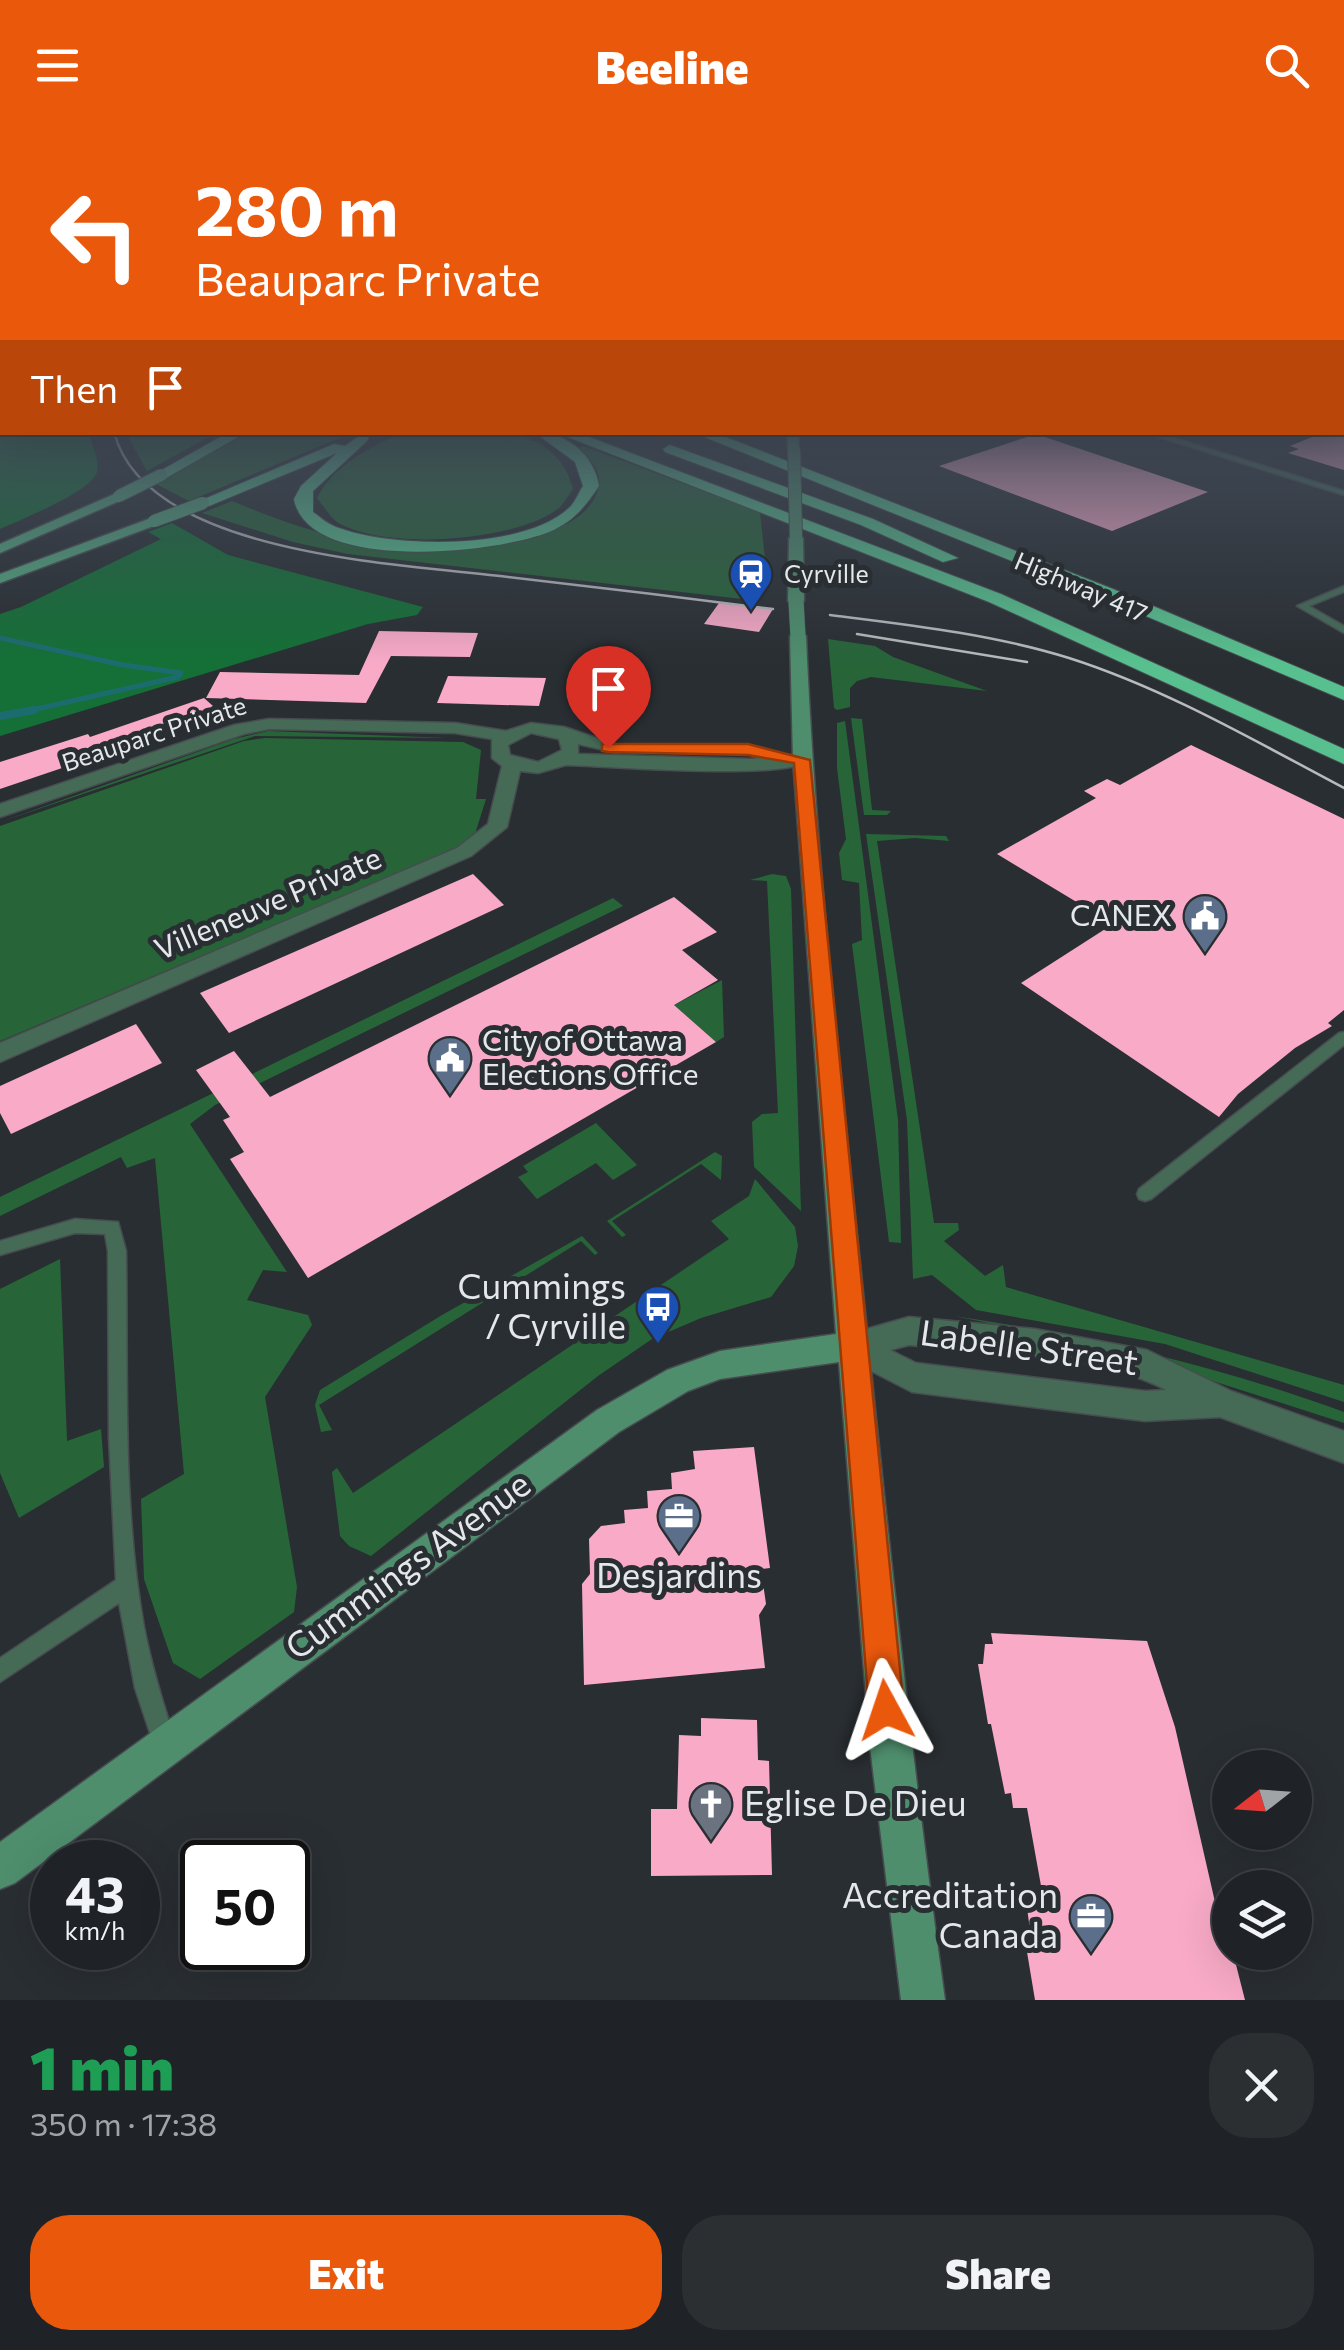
<!DOCTYPE html>
<meta charset="utf-8">
<style>
body{margin:0;font-family:Commissioner,sans-serif;background:#2c2f32;color:#f1f3f6;height:100vh;display:flex;flex-direction:column;font-size:38px;white-space:nowrap}
*{box-sizing:border-box;margin:0}
p{font-size:32px;color:#a1a4a7}
.icon{flex:none;width:55px;height:55px;fill:none;stroke:currentColor;stroke-width:2;stroke-linecap:round;stroke-linejoin:round}
.map{position:relative;height:1870px;overflow:hidden}
.sheet{display:flex;flex-direction:column;background:#1f2226;flex:1}
.sheet>*{flex:none}
.guide{position:absolute;left:0px;top:0px;width:1345px;height:305px;box-shadow:0 10px 40px #0002,0 0 0 2px #3c3f43;background:#ea580c;color:#fff;overflow:hidden}
.needle{width:65px;rotate:253deg}
.controls{position:absolute;left:1212px;top:1620px;display:grid;gap:20px}
.controls a{display:grid;place-items:center;width:100px;height:100px;border-radius:50%;background:#1f2226;box-shadow:0 10px 40px #0002,0 0 0 2px #3c3f43;font-size:50px}
.speed{position:absolute;left:30px;top:1710px;display:flex;gap:20px;font-size:50px;font-weight:700;text-align:center}
.speed>*{display:grid;place-content:center;width:130px;height:130px;border-radius:50%;background:#1f2226;box-shadow:0 10px 40px #0002,0 0 0 2px #3c3f43;line-height:1}
.speed small{font-size:25px;font-weight:400}
.speed .limit{border:5px solid #111;border-radius:15px;background:#fff;color:#111}
.pin{position:absolute;display:grid;place-items:center;width:85px;height:85px;color:#fff;margin:-102px -42px;border-radius:50% 50% 50% 0;rotate:-45deg;box-shadow:0 0 10px #0007}
.pin .icon{rotate:45deg}
.me{position:absolute;width:110px;margin:-55px;rotate:355deg;stroke-linejoin:round;filter:drop-shadow(0 0 8px #0008)}
.turn{display:flex;align-items:center;gap:35px;height:210px;padding:0 30px;font-size:45px}
.turn .icon{width:130px;height:130px;stroke-width:2.5}
.turn b{display:block;font-size:70px;line-height:85px}
.then{display:flex;align-items:center;height:95px;padding:0 30px;background:#0003;gap:20px;font-size:38px}
.round{display:grid;place-items:center;flex:none;width:105px;height:105px;border-radius:40px;background:#2c2f32}
.headline{display:flex;align-items:center;justify-content:space-between;height:170px;padding:0 30px}
h1{font-size:60px;font-weight:800;line-height:75px;color:#1e9e55}
.action{display:flex;gap:20px;margin-top:auto;padding:20px 30px}
.action a{flex:1;height:115px;border-radius:40px;background:#ea580c;color:#fff;font-size:40px;font-weight:800;line-height:115px;text-align:center}
.action a+a{background:#2c2f32;color:#f1f3f6}
header{display:flex;justify-content:space-between;align-items:center;height:130px;padding:0 30px;background:#ea580c;color:#fff;font-size:45px;font-weight:800}
.map>svg:first-child{display:block}
</style>
<header><svg class="icon" aria-label="menu" viewBox="0 0 24 24"><path d="M4 6h16M4 12h16M4 18h16"/></svg>Beeline<svg class="icon" aria-label="search" viewBox="0 0 24 24"><circle cx="10" cy="10" r="6"/><path d="M15 15l6 6"/></svg></header>
<div class="map">
<svg width="1344" height="1870" viewBox="0 0 1344 1870">
<rect width="100%" height="100%" fill="#292e32"/>
<path fill="#276539" d="M126,303V302L216,303L147,341Z
M249,303H351L189,371L154,353Z
M402,303C463,302 554,284 573,359C569,365 564,373 559,378C516,412 384,421 337,392C330,387 323,375 317,368C334,335 369,318 402,303Z
M583,316L760,382L767,448L760,471L348,424L293,412L202,383L232,371C328,411 427,438 530,407C554,400 581,392 594,369C607,346 594,332 577,318Z
M828,509L875,516L893,527L987,561L871,547L857,551L850,558V577L837,580L834,578Z
M851,588L862,589L872,680L891,681L887,685H864Z
M845,591L898,990L901,1113L889,1112L852,814L862,810L859,753L842,750L839,723L846,709L837,638V593Z
M268,601L448,608L255,606L0,692L234,609Z
M265,608L463,612L481,620L476,669H486L475,704L456,718L0,911V696L244,611Z
M866,704L946,706L949,711L915,708L877,711L934,1093H958L959,1100L944,1111L985,1146L1003,1135L1006,1157L1344,1255V1272L1165,1214L976,1180L932,1145L913,1149L907,990Z
M772,744L786,746L791,759L801,1081L754,1037L752,992L762,984L778,983L767,751L750,750Z
M613,768L623,776L215,975L190,994L287,1142L263,1140L247,1170L308,1185L312,1195L265,1267L297,1457L294,1482L200,1549L173,1533L144,1449L141,1369L184,1344L155,1028L127,1038L121,1027L0,1086V1067Z
M722,850L724,907L716,912L674,875Z
M596,993L637,1035L613,1050L596,1033L537,1069L518,1047L528,1042L523,1036Z
M715,1022L722,1026L721,1050L701,1034L612,1091L626,1105L622,1107L607,1091Z
M755,1049L795,1097L798,1116L794,1136L771,1167L701,1188L652,1209L598,1246L371,1426L349,1416L340,1406L332,1342L337,1338L353,1363L729,1109L711,1091L749,1066Z
M582,1106L598,1123L595,1125L581,1111L319,1275L332,1300L321,1302L315,1275L320,1260L442,1185Z
M60,1129L67,1311L101,1299L104,1337L19,1388L0,1343V1159Z
M954,1186C1089,1206 1216,1235 1344,1282V1293L1104,1216Z"/>
<path fill="#147036" d="M0,271L2,302L89,303C92,314 100,331 97,342C91,362 20,390 0,399Z
M172,393L228,425L423,477L417,485L368,494L0,606V484L21,477L161,409L148,402Z"/>
<g fill="none" stroke-linecap="round" stroke-linejoin="round">
<path stroke="#1c6c6f" stroke-width="5" d="M0,508L123,535L181,543L178,547L19,583"/>
<path stroke="#1c6c6f" stroke-width="8" d="M0,586L34,580"/>
</g>
<path fill="#f8aac7" d="M1324,302H1344V340L1288,323L1299,319L1290,316Z
M1036,304L1208,362L1112,401L939,336Z
M719,473L773,479L759,502L704,494Z
M379,501L478,503L470,527L391,526L366,573L206,568L220,542L359,545Z
M448,546L546,548L539,576L437,573Z
M204,568L222,584L0,659V632L88,604L90,607Z
M1191,615L1344,689V880L1328,893L1332,896L1295,918L1238,964L1219,987L1021,853L1113,794L997,724L1096,668L1084,661L1107,649L1120,655Z
M473,744L504,775L229,903L200,863Z
M674,767L717,802L682,820L718,850L674,875L716,912L308,1148L230,1029L244,1022L223,990L230,987L196,940L234,921L270,967Z
M136,894L162,933L11,1004L0,983V956Z
M754,1317L770,1438L761,1439L766,1474L759,1485L765,1538L584,1555L582,1454L590,1444L589,1409L601,1396L625,1393L624,1380L648,1378L647,1361L672,1359L671,1343L695,1339L693,1321Z
M991,1503L1147,1511L1175,1597L1215,1772H1220L1245,1870H1035L1027,1822H1033L1027,1778H1045L1027,1678H1013L1011,1663L1005,1664L991,1594H988L978,1534H983L985,1514H993Z
M701,1588L757,1590L758,1630L769,1631L772,1745L651,1746V1679H677L679,1605L701,1606Z"/>
<g fill="none" stroke-linecap="round" stroke-linejoin="round">
<g stroke="#474c4f" stroke-width="3">
<path id="service" d="M1143,302H1155L1344,361V365Z
M1344,456V462L1309,476L1344,496V503L1297,476Z
M1344,902V915L1151,1069L1145,1071L1139,1069L1137,1064L1139,1059L1339,903Z
M75,1089L118,1092L126,1121C128,1246 122,1374 144,1497C152,1538 164,1577 177,1616L173,1624L165,1628L157,1624L135,1558L119,1473L0,1552V1528L116,1450L109,1308L108,1121L105,1104L75,1103L0,1125V1111Z"/>
</g>
<g stroke="#474c4f" stroke-width="3">
<path id="minor" d="M269,589L455,593L506,601L531,593L564,597L627,618L618,623L578,614V624L750,629L802,624L811,630C786,651 607,636 566,635L538,643L520,641L507,697L471,726L0,932V913L457,718L488,694L502,636L492,628V609L455,603L269,599L244,604L0,687V674L234,595ZM531,603L559,609L562,620L538,632L510,625L508,615Z"/>
</g>
<g stroke="#474c4f" stroke-width="3">
<path id="tertiary" d="M909,1187L1035,1199L1147,1220L1231,1261L1344,1301V1333L1220,1287L1145,1291L912,1262L842,1226L838,1216L842,1206ZM909,1215C985,1222 1099,1224 1166,1260L1145,1261L916,1233L890,1220Z"/>
</g>
<g stroke="#474c4f" stroke-width="3">
<path id="secondary" d="M787,302H799L798,322L788,319Z
M796,404L803,408L804,471L796,476L788,471L789,408Z
M798,501L806,506C815,716 838,924 860,1133C885,1379 911,1625 945,1870H901L870,1616L839,1232L720,1249L688,1261L619,1302L15,1753L0,1759V1712L597,1280L667,1240L720,1221L836,1204L793,630L790,506Z"/>
</g>
<g stroke="#474c4f" stroke-width="3">
<path id="primary" d="M119,362L125,366L124,369L0,423V414Z
M154,387L161,391L159,394L0,453V444Z"/>
</g>
<g stroke="#474c4f" stroke-width="2">
<path id="motorway" d="M229,302H247L166,348L153,345Z
M534,302C566,302 594,324 599,356C585,377 573,392 549,402C497,423 308,444 294,369L301,356L337,323L209,376L195,373L334,314L345,316L362,304L369,308L367,311L313,361V382C321,388 329,395 339,398C394,418 527,421 571,376C576,370 579,362 583,356L575,332Z
M555,302H576L1001,464L1344,619V634L989,472Z
M692,302H713L1113,459L1344,557V570L1101,467Z
M670,315L873,389L958,428L943,432L861,395L665,322L663,319Z"/>
</g>
<use href="#service" fill="#456b57" fill-rule="evenodd"/>
<use href="#minor" fill="#456b57" fill-rule="evenodd"/>
<use href="#tertiary" fill="#456b57" fill-rule="evenodd"/>
<use href="#secondary" fill="#4e8e6d" fill-rule="evenodd"/>
<use href="#primary" fill="#54a87f" fill-rule="evenodd"/>
<use href="#motorway" fill="#58c08e" fill-rule="evenodd"/>
<path stroke="#b7bbbd" stroke-width="2.5" d="M114,302C146,426 404,434 508,447C596,457 685,468 773,479
M830,485C910,495 992,504 1069,528C1166,559 1255,611 1344,658
M857,504L1027,532"/>
<g stroke="#474c4f" stroke-width="14" stroke-linecap="butt">
<path id="secondary-bridge-far1" d="M794,319L796,408"/>
</g>
<g stroke="#474c4f" stroke-width="16" stroke-linecap="butt">
<path id="secondary-bridge" d="M796,471L798,506"/>
</g>
<g stroke="#474c4f" stroke-width="14" stroke-linecap="butt">
<path id="primary-bridge" d="M119,366L161,345
M154,391L203,373"/>
</g>
<use href="#secondary-bridge-far1" stroke="#4e8e6d" stroke-width="12"/>
<use href="#secondary-bridge" stroke="#4e8e6d" stroke-width="15"/>
<use href="#primary-bridge" stroke="#54a87f" stroke-width="12"/>
</g>
<linearGradient id="sky" x2="0" y2="1"><stop stop-color="#17191c"/><stop offset="0.51" stop-color="#434c5a"/><stop offset="1" stop-color="#434c5a" stop-opacity="0"/></linearGradient>
<rect width="1344" height="533" fill="url(#sky)"/>
<path fill="#ea580c" stroke="#983908" stroke-width="2.5" d="M602,614H748L810,630L904,1580L899,1592L886,1597L874,1592L869,1580L794,633L748,625L608,622L602,621Z"/>
<defs>
<g id="station-pin" transform="scale(2.25)"><path d="M0 17L-7.5 6A9.5 9.5 0 1 1 7.5 6Z" fill="#1a4fb4" stroke="#292e32"/><path d="M-3-6H3Q5-6 5-4V2Q5 4 3 4L4.5 6H3L1.5 4h-3L-3 6H-4.5L-3 4Q-5 4-5 2V-4Q-5-6-3-6ZM-3.5-4v3h7v-3ZM-3.5 1v1.5H-2V1ZM2 1v1.5H3.5V1Z" fill="#fff"/></g>
<g id="civic-pin" transform="scale(2.25)"><path d="M0 17L-7.5 6A9.5 9.5 0 1 1 7.5 6Z" fill="#5c6f8a" stroke="#292e32"/><path d="M-.6-6.5H3V-4.5H.6V-3L4-1V1h2V6H-6V1h2V-1L-.6-3ZM-1.2 2.5V6h2.4V2.5Z" fill="#fff"/></g>
<g id="bus-pin" transform="scale(2.25)"><path d="M0 17L-7.5 6A9.5 9.5 0 1 1 7.5 6Z" fill="#1a4fb4" stroke="#292e32"/><path d="M-5-6H5V4H4V6H2V4H-2V6H-4V4H-5ZM-3.5-4V0h7V-4ZM-3.5 1.2v1.5H-2V1.2ZM2 1.2v1.5H3.5V1.2Z" fill="#fff"/></g>
<g id="office-pin" transform="scale(2.25)"><path d="M0 17L-7.5 6A9.5 9.5 0 1 1 7.5 6Z" fill="#5c6f8a" stroke="#292e32"/><path d="M-6-3h4V-5.5h4V-3h4V5H-6ZM-1-4.5V-3h2v-1.5ZM-6 0V1H6V0Z" fill="#fff"/></g>
<g id="church-pin" transform="scale(2.25)"><path d="M0 17L-7.5 6A9.5 9.5 0 1 1 7.5 6Z" fill="#6b7280" stroke="#292e32"/><path d="M-1.2-6h2.4v3.5h3.3v2.4h-3.3V6h-2.4V-.1h-3.3v-2.4h3.3Z" fill="#fff"/></g>
</defs>
<g fill-rule="evenodd">
<use href="#station-pin" x="751" y="444"/>
<use href="#civic-pin" x="1205" y="786"/>
<use href="#civic-pin" x="450" y="928"/>
<use href="#bus-pin" x="658" y="1177"/>
<use href="#office-pin" x="679" y="1386"/>
<use href="#church-pin" x="711" y="1674"/>
<use href="#office-pin" x="1091" y="1786"/>
</g>
<g text-anchor="middle" stroke-width="10" stroke-linejoin="round" paint-order="stroke">
<g font-size="25" fill="#e4e8ea" stroke="#292e32" text-anchor="start">
<text x="784" y="453">Cyrville</text>
</g>
<g font-size="25" fill="#e4e8ea" stroke="#292e32">
<text transform="translate(1081 457) rotate(23)" y="9">Highway 417</text>
<text transform="translate(154 604) rotate(-18)" y="9">Beauparc Private</text>
</g>
<g font-size="30" fill="#e4e8ea" stroke="#292e32">
<text transform="translate(268 774) rotate(-23)" y="10">Villeneuve Private</text>
</g>
<g font-size="30" fill="#e4e8ea" stroke="#292e32" text-anchor="end">
<text x="1172" y="796">CANEX</text>
<text x="482" y="921" text-anchor="start">City of Ottawa<tspan x="482" dy="34">Elections Office</tspan></text>
</g>
<g font-size="35" fill="#e4e8ea" stroke="#292e32" text-anchor="end">
<text x="626" y="1169">Cummings<tspan x="626" dy="40">/ Cyrville</tspan></text>
<text x="679" y="1458" text-anchor="middle">Desjardins</text>
<text x="744" y="1686" text-anchor="start">Eglise De Dieu</text>
<text x="1058" y="1778">Accreditation<tspan x="1058" dy="40">Canada</tspan></text>
</g>
<g font-size="35" fill="#e4e8ea" stroke="#292e32">
<text transform="translate(1029 1218) rotate(8)" y="12">Labelle Street</text>
<text transform="translate(408 1436) rotate(-36)" y="12">Cummings Avenue</text>
</g>
</g>
</svg>
<div class="controls">
<a><svg class="needle" viewBox="-14 -14 28 28"><path d="M0-13l5 13h-10z" fill="#e53935"/><path d="M0 13l5-13h-10z" fill="#a1a4a7"/></svg></a>
<a><svg class="icon" aria-label="layers" viewBox="0 0 24 24"><path d="M12 4l9 5-9 5-9-5zM3 14l9 5 9-5"/></svg></a>
</div>
<div class="speed"><div>43<small>km/h</small></div><div class="limit">50</div></div>
<div class="pin" style="left:608px;top:618px;background:#d93025"><svg class="icon" aria-label="arrive" viewBox="0 0 24 24"><path d="M6 21V4h12l-3 4 3 4H6"/></svg></div>
<svg class="me" style="left:886px;top:1580px" viewBox="-20 -20 40 40"><path d="M0-17L14 15 0 8-14 15z" fill="#ea580c" stroke="#fff" stroke-width="4"/></svg>
<div class="guide">
<div class="turn"><svg class="icon" aria-label="left" viewBox="0 0 24 24"><path d="M17 20v-9H6M10 6l-5 5 5 5"/></svg><div><b>280 m</b>Beauparc Private</div></div>
<div class="then">Then<svg class="icon" aria-label="arrive" viewBox="0 0 24 24"><path d="M6 21V4h12l-3 4 3 4H6"/></svg></div>
</div>
</div>
<section class="sheet">
<div class="headline"><div><h1>1 min</h1><p>350 m · 17:38</p></div><a class="round"><svg class="icon" aria-label="close" viewBox="0 0 24 24"><path d="M6 6l12 12M18 6L6 18"/></svg></a></div>
<div class="action"><a>Exit</a><a>Share</a></div>
</section>
